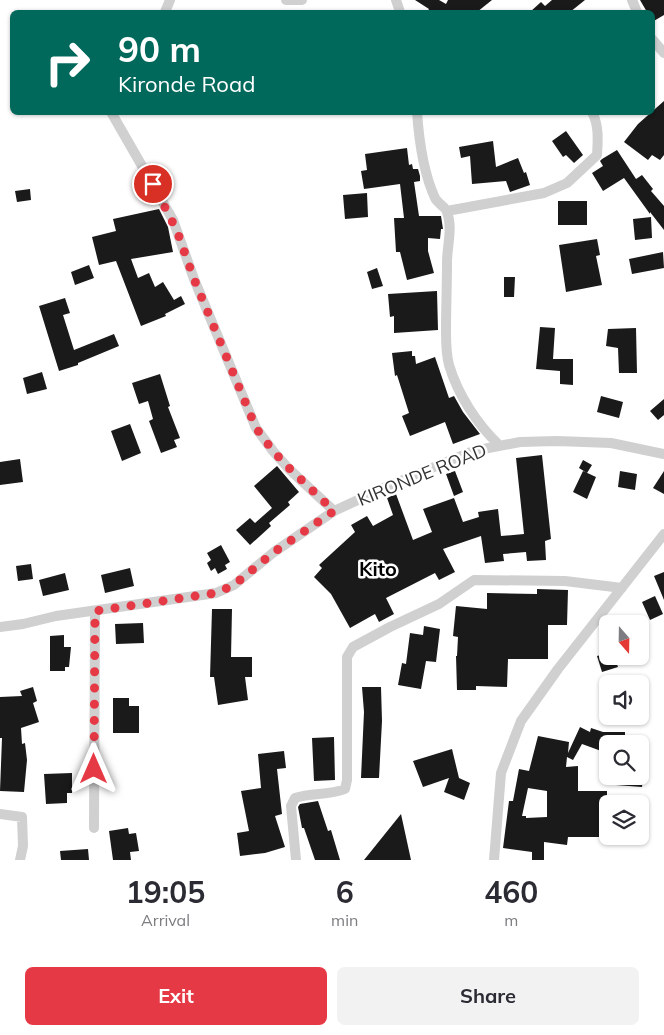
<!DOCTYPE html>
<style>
body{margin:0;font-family:Mulish,sans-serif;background:#f2f2f3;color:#2b2b33;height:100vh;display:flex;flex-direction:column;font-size:19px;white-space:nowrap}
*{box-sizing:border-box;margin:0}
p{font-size:16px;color:#7c7c81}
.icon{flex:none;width:28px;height:28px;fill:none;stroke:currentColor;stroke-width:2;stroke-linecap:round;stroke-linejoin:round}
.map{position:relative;height:860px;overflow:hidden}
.sheet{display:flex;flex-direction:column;background:#fff;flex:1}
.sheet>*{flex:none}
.banner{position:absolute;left:10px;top:10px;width:645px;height:105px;border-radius:8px;box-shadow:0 1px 4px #0004;background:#00695c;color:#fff;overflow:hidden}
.needle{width:32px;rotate:160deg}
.buttons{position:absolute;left:599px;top:615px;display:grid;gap:10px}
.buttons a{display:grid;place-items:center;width:50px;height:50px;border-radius:8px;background:#fff;box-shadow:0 1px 4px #0004;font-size:25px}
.pin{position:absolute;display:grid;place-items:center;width:42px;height:42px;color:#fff;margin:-21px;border:2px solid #fff;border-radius:50%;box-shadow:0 1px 5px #0007}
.me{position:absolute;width:55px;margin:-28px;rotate:0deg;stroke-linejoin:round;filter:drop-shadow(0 0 4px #0008)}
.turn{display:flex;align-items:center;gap:18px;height:105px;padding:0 25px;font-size:22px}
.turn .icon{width:65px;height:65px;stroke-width:2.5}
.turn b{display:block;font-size:35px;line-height:42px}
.eta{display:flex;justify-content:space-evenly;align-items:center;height:85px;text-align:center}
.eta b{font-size:30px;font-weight:700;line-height:35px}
.button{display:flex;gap:10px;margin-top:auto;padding:10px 25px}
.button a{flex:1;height:58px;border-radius:8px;background:#e63946;color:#fff;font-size:20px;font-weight:700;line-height:58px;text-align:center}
.button a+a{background:#f2f2f3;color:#2b2b33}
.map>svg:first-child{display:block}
</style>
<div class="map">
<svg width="664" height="860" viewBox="0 0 664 860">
<rect width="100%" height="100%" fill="#fff"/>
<path fill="#1a1a1a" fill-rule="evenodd" d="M415,0H439L446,4L448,0H492L477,12H427L429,9Z
M552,0H585L570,12H530L541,2L545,6Z
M640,0H664V15L652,22V12H647Z
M664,101V155L660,160L652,155L648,160L624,142L638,124Z
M566,131L583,155L574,163L566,155L563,157L552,141Z
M493,141L496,167L518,158L524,173L526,172L530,185L510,192L506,181L472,184L470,156L461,158L459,147Z
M407,148L409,165L412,164L413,169H418L420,176V181L414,182L419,216H441L443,229H441L440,239L428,238V251L434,273L407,280L400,252H396L394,218H404L400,184L364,189L361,171L367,170L365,154Z
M617,150L636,179L642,175L653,189L651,191L664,206V230L650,212V214L624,178L603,191L592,173L603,166L600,161L602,159Z
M30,189L31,200L17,202L15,191Z
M367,193L368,217L345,219L343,195Z
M558,201H587V225H558Z
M159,209L168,227L173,252L131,259L138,278L149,273L155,287L163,282L174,300L181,296L185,304L165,314L166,316L141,326L116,261L99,265L92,237L116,231L113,219Z
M651,217L652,238L635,240L633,219Z
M597,239L600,255L596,256L602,285L566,292L559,245Z
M663,252L664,268L632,274L629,259Z
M89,265L94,278L75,285L71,272Z
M377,268L383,286L372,289L367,272Z
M504,277H515L514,297H504Z
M437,291L438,330L394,333V316L390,317L388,294Z
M65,298L70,313L63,315L74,350L114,334L119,346L78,363V365L59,371L39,306Z
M540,327L555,328L553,359H573V385L560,384V371L536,369Z
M636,328L637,373H619L618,348L606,346L608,329Z
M412,351V356H415L416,364L435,357L449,398L454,396L463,412L480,434L453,444L445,422L410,436L402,416L409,413L397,375L395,376L392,353Z
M42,372L47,389L27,394L23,378Z
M160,374L170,406L168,407L180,438L174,440L177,447L161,453L149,421L153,419L148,401L139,404L132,383Z
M601,396L623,402L619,418L597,412Z
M664,399V415L658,420L650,411Z
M130,424L141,453L122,461L111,431Z
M542,455L551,539L545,541L546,560L527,561L526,552L503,554L504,561L485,563L481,536L443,549L455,572L439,580L435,573L386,598L394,614L379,622L375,614L350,628L331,594L314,577L322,568L319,565L355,532L351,525L367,516L373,526L393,515L387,498L396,494L413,540L432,532L423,509L454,498L463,522L479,517L478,512L498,509L501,536L524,534L516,458Z
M20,459L23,482L0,485V462Z
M583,460L592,465L587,473L579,468Z
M277,466L299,492L288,502L290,505L269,523L271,526L250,545L236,530L250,518L255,523L272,508L254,486Z
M455,471L463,492L454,496L446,474Z
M583,471L596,477L587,499L573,492Z
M620,471L637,474L635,490L618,487Z
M664,471V494L653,488Z
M221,545L230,562L225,565L227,569L218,574L215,568L211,571L207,563L211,560L207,553Z
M31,564L33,579L18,581L16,566Z
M130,568L134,586L105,593L101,575Z
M664,572V600L654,576Z
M65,573L69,590L43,596L39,580Z
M537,589L568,590L567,625H548V659H508L507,687L476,686V690H457L456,656H457L458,637L453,636L456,606L487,609V593L537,594Z
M655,596L663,614L650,620L642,602Z
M212,609H232L231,657H252V677H245L248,700L218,705L214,677H210Z
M143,623L144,643L116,644L115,624Z
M424,626L440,629L436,662L426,661L421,689L398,685L402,663L406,664L410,633L423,635Z
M64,635V647H71L69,667H65V671H50V636Z
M608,653V656H614L618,667L602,672L597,656Z
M33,687L37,701L33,703L39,722L21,728L22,744L25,743L27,760L24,792L0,791L2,738H0V697L22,696L20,691Z
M362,687H381L382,721L379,778H361L364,712Z
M113,698H129V706H139V733H113Z
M580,727L590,732L591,728L603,732H625V744H607L604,752L582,744L573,760L567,757L566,767L578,766V791H607V809H602L601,837H568L567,845L544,842V860H532V852L503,848L509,801H513L519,769L529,771L538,736L569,742L568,753ZM528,788L547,791V817L526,818V816H522Z
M334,737L335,780L314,781L312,738Z
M452,749L459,778L470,783L464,800L444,792L449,778L423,787L413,761Z
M284,751L286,768L277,769L282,814L275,816L285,847L265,853L240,856L237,833L249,831L241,791L261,788L258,754Z
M72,773V793H67V803L46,804L44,774Z
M617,776H643L642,787L616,785Z
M318,801L328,831L331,830L340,860H315L304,828H302L298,807L300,804Z
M401,814L411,860H364Z
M128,828L129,834L136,833L139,851L130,852L131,860H113L109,831Z
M88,849L89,860H61L60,851Z"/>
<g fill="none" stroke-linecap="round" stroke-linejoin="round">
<path stroke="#d0d0d0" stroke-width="10" d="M286,0H302
M396,0L400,12
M632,0L637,12
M165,12L170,0
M652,39L664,53
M111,112L173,220L194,279L256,428L273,451L289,469L334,511
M417,112C419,141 423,172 435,198C438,204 446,207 447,212C453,228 447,246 447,262C447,285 446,308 446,331C446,341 446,354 449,365C458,395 477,424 499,445
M447,211L544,193L567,183L597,155C598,140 599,125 592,112
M0,627L23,624L56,616L216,593L234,585L274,552L334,511L388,486L473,451L520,442L557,441L611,443L664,454
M0,814L22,817L23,846L20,860
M94,828L95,611
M296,860L291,806L295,798C312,792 328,796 345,789L347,780V657L353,647L390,627L439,604L474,580L565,581L622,588
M494,860L501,773L521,721L558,669L664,534"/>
</g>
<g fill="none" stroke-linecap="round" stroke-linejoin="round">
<path stroke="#e63946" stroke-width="9" stroke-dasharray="0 16.2" d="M94,769L95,611L216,593L234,585L274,552L334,511L290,469L273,451L256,428L194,279L177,231L153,184"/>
</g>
<g text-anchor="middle" stroke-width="5" stroke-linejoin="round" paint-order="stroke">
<g font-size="18" fill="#333" stroke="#fff">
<text transform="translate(422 475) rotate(-22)" y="6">KIRONDE ROAD</text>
</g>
<g font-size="20" font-weight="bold" fill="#000" stroke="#fff">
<text x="378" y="576">Kito</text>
</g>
</g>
</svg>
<div class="buttons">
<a><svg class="needle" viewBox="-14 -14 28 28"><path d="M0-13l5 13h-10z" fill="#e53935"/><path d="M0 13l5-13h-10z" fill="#7c7c81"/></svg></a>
<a><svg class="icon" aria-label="sound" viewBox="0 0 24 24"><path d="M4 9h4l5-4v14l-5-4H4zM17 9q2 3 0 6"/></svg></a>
<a><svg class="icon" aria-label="search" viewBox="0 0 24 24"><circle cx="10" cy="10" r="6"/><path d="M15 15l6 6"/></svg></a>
<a><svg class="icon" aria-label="layers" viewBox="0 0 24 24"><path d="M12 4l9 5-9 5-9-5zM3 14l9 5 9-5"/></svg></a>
</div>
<div class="pin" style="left:153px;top:184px;background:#d93025"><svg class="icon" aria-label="arrive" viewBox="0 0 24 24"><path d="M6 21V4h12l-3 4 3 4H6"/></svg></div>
<svg class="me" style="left:94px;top:769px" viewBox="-20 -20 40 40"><path d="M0-17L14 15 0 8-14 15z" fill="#e63946" stroke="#fff" stroke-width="4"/></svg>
<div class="banner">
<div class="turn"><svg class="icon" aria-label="right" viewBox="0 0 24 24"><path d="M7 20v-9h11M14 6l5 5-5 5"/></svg><div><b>90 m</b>Kironde Road</div></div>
</div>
</div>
<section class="sheet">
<div class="eta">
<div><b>19:05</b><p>Arrival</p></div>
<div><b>6</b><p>min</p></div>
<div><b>460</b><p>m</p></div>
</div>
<div class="button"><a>Exit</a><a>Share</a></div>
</section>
